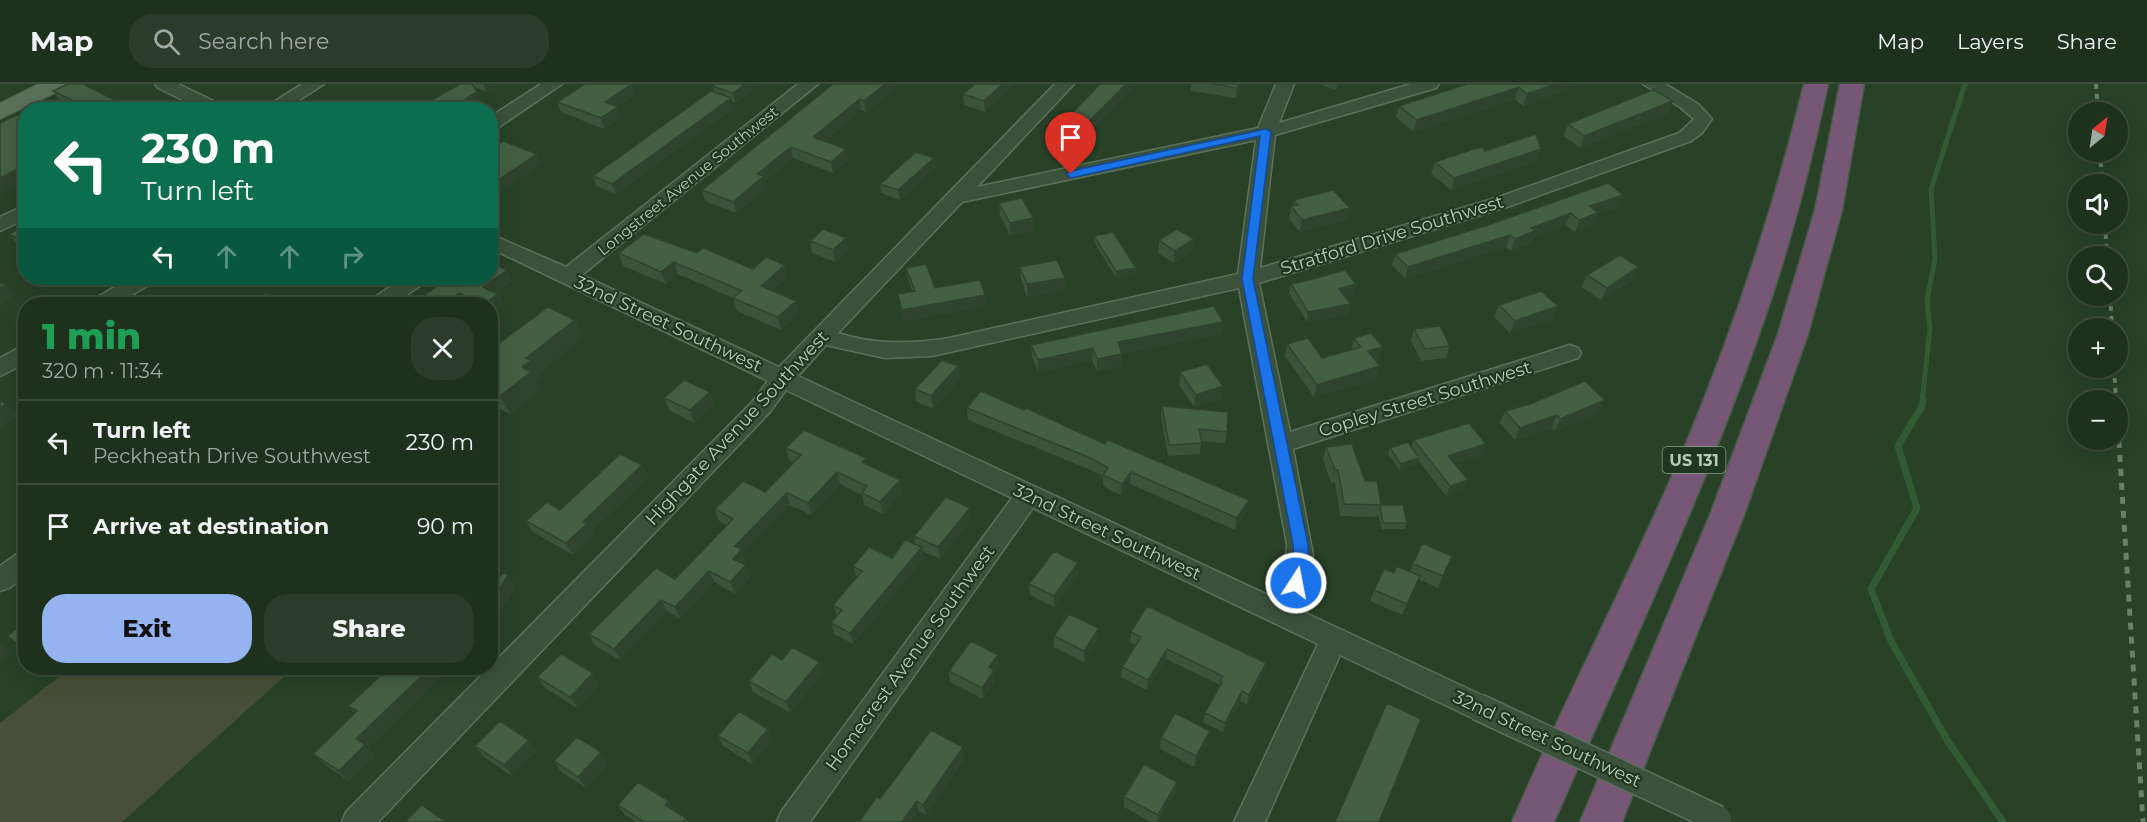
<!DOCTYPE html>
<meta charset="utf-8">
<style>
body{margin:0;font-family:Montserrat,sans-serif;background:#2b3d2a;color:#f1f3f6;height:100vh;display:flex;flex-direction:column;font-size:22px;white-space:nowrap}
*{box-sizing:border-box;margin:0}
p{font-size:20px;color:#a1a9a4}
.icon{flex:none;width:33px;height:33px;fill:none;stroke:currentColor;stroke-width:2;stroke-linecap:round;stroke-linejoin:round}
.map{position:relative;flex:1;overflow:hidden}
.side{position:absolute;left:18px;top:213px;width:480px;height:378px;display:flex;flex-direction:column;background:#1e311d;border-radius:24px;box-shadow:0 6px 24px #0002,0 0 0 2px #3c4c3b}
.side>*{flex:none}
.hud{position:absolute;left:18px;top:18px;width:480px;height:183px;border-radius:24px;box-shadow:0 6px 24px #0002,0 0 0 2px #3c4c3b;background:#0b6e4f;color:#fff;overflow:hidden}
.needle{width:39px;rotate:30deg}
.fabs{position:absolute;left:2068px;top:18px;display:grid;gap:12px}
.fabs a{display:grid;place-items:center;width:60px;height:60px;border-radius:50%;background:#1e311d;box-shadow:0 6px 24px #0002,0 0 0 2px #3c4c3b;font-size:30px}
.pin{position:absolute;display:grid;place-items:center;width:51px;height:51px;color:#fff;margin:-62px -26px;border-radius:50% 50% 50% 0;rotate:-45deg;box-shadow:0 0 6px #0007}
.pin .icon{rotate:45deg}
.me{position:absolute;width:66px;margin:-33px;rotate:11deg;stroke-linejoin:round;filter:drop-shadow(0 0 4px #0008)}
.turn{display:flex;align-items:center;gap:21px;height:126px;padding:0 24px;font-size:27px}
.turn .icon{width:78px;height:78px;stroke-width:2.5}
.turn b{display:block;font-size:42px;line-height:51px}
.lanes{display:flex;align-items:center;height:57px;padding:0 24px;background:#0003;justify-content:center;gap:30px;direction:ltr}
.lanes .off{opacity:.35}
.round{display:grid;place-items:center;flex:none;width:63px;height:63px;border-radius:24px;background:#2b3d2a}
.headline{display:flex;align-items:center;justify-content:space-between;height:102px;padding:0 24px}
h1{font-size:36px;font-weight:800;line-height:45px;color:#1e9e55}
.action{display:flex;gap:12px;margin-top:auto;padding:12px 24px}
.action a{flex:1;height:69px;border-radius:24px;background:#95b2f1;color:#111;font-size:24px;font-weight:800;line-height:69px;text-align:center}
.action a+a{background:#2b3d2a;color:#f1f3f6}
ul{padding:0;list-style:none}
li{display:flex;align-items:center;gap:18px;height:84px;padding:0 24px;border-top:2px solid #3c4c3b}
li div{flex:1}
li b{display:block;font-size:22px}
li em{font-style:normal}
header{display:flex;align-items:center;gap:36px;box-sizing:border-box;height:84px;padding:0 30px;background:#1e311d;border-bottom:2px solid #3c4c3b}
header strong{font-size:28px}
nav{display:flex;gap:33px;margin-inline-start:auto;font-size:21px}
.search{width:420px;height:54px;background:#2b3d2a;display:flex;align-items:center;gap:15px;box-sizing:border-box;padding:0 21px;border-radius:24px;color:#a1a9a4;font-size:22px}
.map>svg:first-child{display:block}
</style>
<header>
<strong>Map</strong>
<div class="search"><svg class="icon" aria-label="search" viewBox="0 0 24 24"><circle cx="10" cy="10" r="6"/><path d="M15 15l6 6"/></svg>Search here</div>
<nav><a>Map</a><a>Layers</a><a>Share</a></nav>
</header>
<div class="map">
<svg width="2147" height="738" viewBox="0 0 2147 738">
<rect width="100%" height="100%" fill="#284127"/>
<path fill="#474f36" d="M70,584H294L122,738H0V639Z"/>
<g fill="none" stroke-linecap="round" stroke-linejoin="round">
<path stroke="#315b31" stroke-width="5" d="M1922,318L1930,245L1927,216L1935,175L1931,105L1965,0"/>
<path stroke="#315b31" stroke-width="7" d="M1923,317L1922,322L1898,362L1917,424L1871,505L1891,557L1947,656L2003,738"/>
<g stroke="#5c715c" stroke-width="3">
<path id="minor" d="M155,0H178L224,22L227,26H203L158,4Z
M302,0H324L284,26H261Z
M541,0H562L496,45L490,46V33Z
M798,0H818L582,191L779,283L1055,0H1074L977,103L1258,44L1276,0H1294L1279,39L1411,0H1439L1436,4L1275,51L1260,184L1496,114L1679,49L1694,35L1680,23L1643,0H1665L1698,20L1712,35L1702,49L1691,57L1510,122L1259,199L1290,348L1570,261L1578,264L1581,269L1578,274L1293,365L1313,471L1308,496L1295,524L1488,614L1492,623L1488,632L1478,636L1468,632L1340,571L1265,738H1234L1318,560L1033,424L810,738H777L781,728L1012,414L786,306L769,329L378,738H342L346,728L753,317L768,297L490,164V150L566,183ZM1256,56L1238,190L949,254C911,260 875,261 838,249L962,118ZM1239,204L1287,460L1285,488L1272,513L798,292L826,261L885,274L932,272Z
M26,121V135L0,147V133Z
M130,194H155L152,199L117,220H92L94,215Z
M403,194H427L424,199L394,220H370L372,215Z
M26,260V279L0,292V274Z
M26,467V492L9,504L0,507V482L17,470Z"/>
</g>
<g stroke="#455a45" stroke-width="2">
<path id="major" d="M38,0H67L64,5L0,35V19Z"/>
</g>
<g stroke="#465b46" stroke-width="3">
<path id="highway" d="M1804,0H1828C1811,80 1791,159 1764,236C1705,408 1627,572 1554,738H1512C1567,611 1631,489 1685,362C1734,244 1774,124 1804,0Z
M1840,0H1864L1842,126L1808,250L1744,431L1622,738H1580L1710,431L1778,250L1815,126Z"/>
</g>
<use href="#minor" fill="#3b513b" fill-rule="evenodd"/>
<use href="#major" fill="#5a7059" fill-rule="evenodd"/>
<use href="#highway" fill="#765876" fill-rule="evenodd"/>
<path stroke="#698168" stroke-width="4" stroke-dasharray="5 5" stroke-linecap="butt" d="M2096,0L2098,28
M2100,68L2102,100
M2105,140L2107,172
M2110,212L2112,244
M2114,284L2116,316"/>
<path stroke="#698168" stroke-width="5" stroke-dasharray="7 7" stroke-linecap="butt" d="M2118,343L2143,738"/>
<g stroke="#5c715c" stroke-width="29" stroke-linecap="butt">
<path id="minor-bridge" d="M1478,623L1718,735"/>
</g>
<use href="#minor-bridge" stroke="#3b513b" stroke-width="26"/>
</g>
<path fill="#3a533a" d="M460,0H499L486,8L474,3L481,18L469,26H396L422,22Z
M761,0L735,19L732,18L734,24L616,110L596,102L593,92L714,8L712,2Z
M833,0H900L866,28L861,26L824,57L846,65L848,76L833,89L793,74L765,97L767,104L736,129L705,117L702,106Z
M1015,0L985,28L964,21L963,10Z
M1100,0L1072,66L1054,60V48Z
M1191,0H1240L1236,14L1190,7Z
M1319,0H1341L1336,6Z
M1467,0H1582L1523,22L1515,15L1413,48L1396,33L1399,22Z
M631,1L635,11L617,22L621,33L604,45L561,28L557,18Z
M53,7L135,26H80L60,16Z
M1673,17L1668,29L1580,64L1564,52L1568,40Z
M490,65L537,70L541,80L496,110L490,108Z
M1541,65L1537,77L1451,106L1431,90L1435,78Z
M934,74L935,84L900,116L881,109L880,100Z
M1294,116L1348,136L1300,148L1289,135L1291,122H1293Z
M999,119L1033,134V147L1010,152L1000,131Z
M1618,123L1598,130L1593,140L1575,148L1566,141L1533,153L1531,159L1511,167L1506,163L1405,195L1392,181L1395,170L1485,142Z
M26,141V165L18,161L9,150Z
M1094,152L1136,190L1116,194L1094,158Z
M846,154L848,166L835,178L812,169L810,157Z
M1159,156L1192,168L1174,179L1158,169Z
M619,169H697L788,193L772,207L799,229L781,246L737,227L733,214L678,190L666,200L623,182Z
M1020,183L1065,206L1027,213L1021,195Z
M1639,183L1633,196L1601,216L1581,203L1587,191Z
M906,184L935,204L985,211L986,222L904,237L900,221L898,210L912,207L908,195Z
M507,186L512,197L496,209L498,210L504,221L490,220H410Z
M339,194H359L350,199Z
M1291,200L1354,210L1345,212L1349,230L1307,238L1289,209Z
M1499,221L1558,222L1553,235L1510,249L1494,233Z
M575,236L583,254L538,290L540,294L536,298L540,306L510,330L490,319V266Z
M1223,238L1221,250L1122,270V282L1097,287L1092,276L1038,288L1032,273L1031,261Z
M1414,245L1450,262L1446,274L1421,277L1411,257Z
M1354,254L1380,275L1376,276L1377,295L1314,313L1285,272L1287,260L1322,274L1351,266Z
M958,282L960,295L933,325L916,317L915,305Z
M1180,288L1221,315L1194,323L1179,301Z
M664,314L714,320L694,339L669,326Z
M1162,322L1227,348L1225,359L1201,357L1200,370L1168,372L1161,333Z
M967,324L1247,427L1235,446L1130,400L1121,411L1103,402V392L1093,387L968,336Z
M1505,327L1599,328L1555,347L1551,344L1515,356L1500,339Z
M1414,356L1486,360L1482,371L1454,379L1463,406L1446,412L1418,376L1417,380L1399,386L1388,370L1390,364L1411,363Z
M1326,363L1365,397L1381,421L1407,439L1405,445H1382L1378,430L1377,433L1340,432L1335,398L1331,399L1323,375Z
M786,364L867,381L900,396L902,408L883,430L864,421L862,411L840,400L811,431L790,421L743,469L746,477L743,480L746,481L750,493L735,510L714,498L680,535L667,527L620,576L595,562L589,550L675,495L727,441L719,437L715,425L765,408L794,378L789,376Z
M642,381L648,393L591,448L593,452L573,471L533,448L526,437L560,426Z
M971,436L940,475L922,467L924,474L853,560L834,550L831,539L837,532L833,521L856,493L853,482L892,474L915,460L914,452Z
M1452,472L1438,504L1418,495L1402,531L1370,517L1374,506L1394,489L1410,488L1413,480Z
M1078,491L1054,523L1030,511L1029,500Z
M1131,548L1264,589L1247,620L1240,617L1223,648L1203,638L1205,629L1219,604L1220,601L1166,575L1147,606L1121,593L1122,583L1136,561L1130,558Z
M1054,552L1098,555L1084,578L1054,563Z
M782,576L823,589L790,629L753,608L749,597Z
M1000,582L995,589V597L983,615L950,598L949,587Z
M448,586L368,664L375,671L349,697L324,680L313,670L355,629L348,622Z
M537,593L599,600L577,624L545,604Z
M768,645L773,655L752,680L723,662L718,652Z
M1161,654L1208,657L1194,683L1160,665Z
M475,662L537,666L512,692L484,673Z
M965,674L926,731L919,727L880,715Z
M554,677L608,679L586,704L561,688Z
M1177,698L1175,708L1158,738H1150L1124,723V713Z
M618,721L674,727L686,734L688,738H636L625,731Z"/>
<path fill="#30432f" d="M483,0H499L486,8Z
M745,0H761L735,19L733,9Z
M885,0H900L866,28L864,17Z
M1003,0H1015L985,28L984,17Z
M1126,0H1137L1072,66V54Z
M1238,0H1240L1236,14L1237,4Z
M1337,0H1341L1336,6Z
M1555,0H1582L1523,22L1527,10Z
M631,1L635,11L609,28L605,18Z
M1519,3L1515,15L1413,48L1417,36Z
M477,8L481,18L469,26H448Z
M731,14L734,24L616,110L612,100Z
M860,15L861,26L815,64L813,53Z
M1673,17L1668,29L1580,64L1584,52Z
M618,23L621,33L604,45L601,34Z
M791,63L793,74L765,97L767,104L736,129L733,118L757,90Z
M846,65L848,76L833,89L831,78Z
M1541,65L1537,77L1451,106L1454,94Z
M537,70L541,80L496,110L492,100Z
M934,74L935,84L900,116L898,106Z
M26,81V97L0,110V94Z
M1623,111L1618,123L1598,130L1593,140L1575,148L1579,136L1590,122Z
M1350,124L1348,136L1300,148L1302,136Z
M1571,129L1566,141L1533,153L1531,159L1511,167L1515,155L1531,144Z
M1033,134V147L1010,152V139Z
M1510,151L1506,163L1405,195L1408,183Z
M846,154L848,166L835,178L833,166Z
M1194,155L1192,168L1174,179L1175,167Z
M674,178L678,190L666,200L661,188Z
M785,181L788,193L764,214L761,202Z
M1639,183L1633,196L1601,216L1607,204Z
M1136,184V190L1116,194V187Z
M507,186L512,197L489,214L483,203Z
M347,194H359L350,199Z
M1065,194V206L1027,213V200Z
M1356,200L1354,210L1336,214L1339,205Z
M5,201L15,212L0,221V204Z
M459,209L465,220H443Z
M498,210L504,221L490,231V220H484Z
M985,211L986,222L904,237L902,226Z
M796,217L799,229L781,246L778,233Z
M1351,220L1349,230L1307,238L1308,228Z
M1558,222L1553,235L1510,249L1515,237Z
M575,236L583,254L538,290L540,294L536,298L540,306L510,330L500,312L522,283L526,274Z
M1223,238L1221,250L1117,271L1118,258Z
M1383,263L1380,275L1365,279L1368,267Z
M1093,264L1092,276L1038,288V276Z
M1122,270V282L1097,287V275Z
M958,282L960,295L933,325L931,312Z
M1380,282L1377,295L1314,313L1317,301Z
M1223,302L1221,315L1194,323L1196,311Z
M710,308L714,320L694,339L690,326Z
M1605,316L1599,328L1555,347L1560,335Z
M6,320L18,332L0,344V324Z
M1557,331L1551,344L1515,356L1520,344Z
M1486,360L1482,371L1445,382L1448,372Z
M1419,374L1417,380L1399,386L1401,380Z
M642,381L648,393L591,448L593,452L573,471L566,459L583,438Z
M837,388L840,400L811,431L808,419Z
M1131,388L1130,400L1121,411L1122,400Z
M900,396L902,408L883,430L880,418Z
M1468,396L1463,406L1446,412L1450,402Z
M787,409L790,421L743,469L746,477L737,486L733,475L735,462Z
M1249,416L1247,427L1235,446L1237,434Z
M970,424L971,436L940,475L938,463Z
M922,463L924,474L853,560L850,549Z
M1078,479V491L1054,523V512Z
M746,481L750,493L735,510L730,498Z
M709,487L714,498L680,535L675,523Z
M508,491L516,503L496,536L498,539L490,547V521Z
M661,516L667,527L620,576L614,565Z
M1099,544L1098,555L1084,578V567Z
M26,558V565L21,562Z
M0,560L12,569L0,578Z
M1167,565L1166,575L1147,606L1148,596Z
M998,571L1000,582L995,589V597L983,615L982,604L989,583Z
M819,578L823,589L790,629L786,618Z
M1266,579L1264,589L1247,620L1249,611Z
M430,584H446L448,586L368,664L375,671L349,697L339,687L356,655Z
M593,589L599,600L577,624L570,613Z
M1242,607L1240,617L1223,648L1225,639Z
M768,645L773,655L752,680L748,669Z
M1210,647L1208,657L1194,683L1196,672Z
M529,656L537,666L512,692L504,681Z
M963,663L965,674L926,731L923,721Z
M601,668L608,679L586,704L578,693Z
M1177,698L1175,708L1158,738H1157L1158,731Z
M669,717L675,727L665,721Z
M917,717L919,727L911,738H902Z"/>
<path fill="#446043" stroke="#30432f" stroke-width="1.5" d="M68,0H83L135,26H93L53,7Z
M460,0H472L477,8L448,26H396L410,17L422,22Z
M585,0H630L631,1L605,18L618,23L601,34L557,18Z
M715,0H745L733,9L712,2Z
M833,0H885L864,17L860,15L813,53L846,65L831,78L791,63L757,90L764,92L733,118L702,106Z
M975,0H1003L984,17L963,10Z
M1100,0H1126L1072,54L1054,48Z
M1213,0H1238L1237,4Z
M1467,0H1555L1527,10L1519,3L1417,36L1399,22Z
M1654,6L1673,17L1584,52L1568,40L1650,7Z
M711,7L731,14L612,100L593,92Z
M17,31L26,35V81L0,94V39Z
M1536,50L1541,65L1454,94L1435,78L1474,65L1482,63L1485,67Z
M503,57L537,70L492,100H490V65Z
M916,68L934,74L898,106L880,100Z
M1608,99L1623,111L1590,122L1598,129L1579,136L1571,129L1531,144L1535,147L1515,155L1510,151L1408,183L1395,170L1485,142Z
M1333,106L1350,124L1302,136L1291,122L1298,121L1294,116Z
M1022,114L1033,134L1010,139L999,119Z
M26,141V159L9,150Z
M823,145L846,154L833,166L810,157Z
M1177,145L1194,155L1175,167L1159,156Z
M1113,148L1136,184L1116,187L1094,152Z
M644,150L697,169L703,164L753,185L766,173L785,181L761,202L796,217L778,233L733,214L742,207L674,178L661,188L619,169Z
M1620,171L1639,183L1607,204L1587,191Z
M1057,176L1065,194L1027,200L1020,183Z
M490,178L507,186L483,203L498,210L484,220L459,209L443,220H410L450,194H490Z
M926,180L935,204L980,196L985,211L902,226L898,210L915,207L906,184Z
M1345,186L1356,200L1339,205L1351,220L1308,228L1291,200L1309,196Z
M0,198L5,201L0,204Z
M1541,207L1558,222L1515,237L1499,221Z
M266,209L289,220H248Z
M1214,222L1223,238L1118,258L1122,270L1097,275L1093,264L1038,276L1031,261Z
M548,223L575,236L526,274L531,276L522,283L531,288L500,312L490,306V266Z
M1440,242L1450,262L1425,265L1414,245Z
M1371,249L1383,263L1368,267L1380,282L1317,301L1287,260L1308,254L1322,274L1361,263L1354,254Z
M942,276L958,282L931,312L915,305Z
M1207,280L1223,302L1196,311L1180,288Z
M684,296L710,308L690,326L664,314Z
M1585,297L1605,316L1560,335L1557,331L1520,344L1505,327L1530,320Z
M981,307L1024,326L1026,324L1105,360L1108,356L1249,416L1237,434L1131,388L1122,400L1103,391L1108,384L1093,375L967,324Z
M0,316L6,320L0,324Z
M1162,322L1228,328L1227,348L1199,345L1202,359L1169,361Z
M1469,339L1486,360L1448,372L1468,396L1450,402L1414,356Z
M804,346L866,374L862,378L900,396L880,418L862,409L867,402L837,388L808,419L787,409L735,462L742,465L733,475L746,481L730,498L709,487L675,523L661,516L614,565L589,550L656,484L675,495L733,435L715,425L743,397L765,408L801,371L786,364Z
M1408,358L1419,374L1401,380L1390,364Z
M1352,360L1365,397H1377L1381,421L1344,420L1338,386H1335L1326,363Z
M620,370L642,381L583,438L587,440L566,459L526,437L547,418L560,426Z
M26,378V384L21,381Z
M946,413L970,424L938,463L914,452Z
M1381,421H1403L1407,439H1383L1380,423Z
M905,456L922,463L850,549L831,539L842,526L833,521L862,487L853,482L869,463L892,474Z
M1422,459L1452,472L1443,492L1413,480Z
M1054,467L1078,479L1054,512L1029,500Z
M1397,482L1420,492L1407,520L1374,506L1384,485L1394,489Z
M505,488L508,491L490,521V502Z
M1147,522L1266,579L1249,611L1242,607L1225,639L1205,629L1222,598L1220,597L1223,592L1167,565L1148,596L1122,583L1141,553L1131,548Z
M1069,530L1099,544L1084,567L1054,552Z
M26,538V558L21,562L7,552Z
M971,557L998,571L989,583L994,586L982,604L949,587Z
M792,563L819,578L786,618L749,597L772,570L782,576Z
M561,570L593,589L570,613L537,593Z
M389,584H430L356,655L365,661L339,687L313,670L357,627L348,622Z
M1387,619L1421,635L1379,738H1335Z
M739,627L768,645L748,669L718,652Z
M1175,629L1210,647L1196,672L1161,654Z
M500,637L529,656L504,681L475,662Z
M931,646L963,663L923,721L917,717L902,738H859L877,713L880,715Z
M577,653L601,668L578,693L554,677Z
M1144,680L1177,698L1158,731L1124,713Z
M638,698L669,717L665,721L686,734L683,738H644L618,721Z
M422,721L446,738H405Z"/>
<path fill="#1a73e8" stroke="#114b97" stroke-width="1.5" d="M1266,45L1271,48L1253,195L1308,460L1309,479L1301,503L1296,505L1290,503L1288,499L1294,479L1293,460L1242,195L1260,52L1071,94L1066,90L1071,87Z"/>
<g text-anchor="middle" stroke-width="4.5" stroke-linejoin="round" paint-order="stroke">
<g font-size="15" fill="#b8cbb8" stroke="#203620">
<text transform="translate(688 97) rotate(-39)" y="5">Longstreet Avenue Southwest</text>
</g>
<rect fill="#203620" stroke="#8a9e8a" stroke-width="1.5" x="1662.5" y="363" width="63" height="26" rx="4.5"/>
<g font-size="16" font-weight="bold" fill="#b8cbb8">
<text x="1694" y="382">US 131</text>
</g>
<g font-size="18" fill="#b8cbb8" stroke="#203620">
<text transform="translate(1392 151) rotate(-17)" y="6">Stratford Drive Southwest</text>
<text transform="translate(668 240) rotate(25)" y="6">32nd Street Southwest</text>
<text transform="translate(1425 315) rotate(-17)" y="6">Copley Street Southwest</text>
<text transform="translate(737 344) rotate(-47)" y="6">Highgate Avenue Southwest</text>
<text transform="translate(1107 448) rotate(25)" y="6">32nd Street Southwest</text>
<text transform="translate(910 574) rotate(-54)" y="6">Homecrest Avenue Southwest</text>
<text transform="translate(1547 655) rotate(25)" y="6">32nd Street Southwest</text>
</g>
</g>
</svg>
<div class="fabs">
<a><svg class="needle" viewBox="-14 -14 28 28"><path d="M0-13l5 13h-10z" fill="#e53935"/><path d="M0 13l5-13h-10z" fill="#a1a9a4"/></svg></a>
<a><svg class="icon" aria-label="sound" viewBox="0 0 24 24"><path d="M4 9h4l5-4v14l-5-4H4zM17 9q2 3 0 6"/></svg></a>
<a><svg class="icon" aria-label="search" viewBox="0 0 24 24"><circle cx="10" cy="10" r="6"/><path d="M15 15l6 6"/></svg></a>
<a>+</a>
<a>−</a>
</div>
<div class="pin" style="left:1071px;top:90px;background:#d93025"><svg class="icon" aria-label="arrive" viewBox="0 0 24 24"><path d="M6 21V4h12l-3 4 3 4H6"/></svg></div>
<svg class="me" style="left:1296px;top:499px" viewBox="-20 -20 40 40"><circle r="17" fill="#1a73e8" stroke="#fff" stroke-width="3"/><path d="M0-11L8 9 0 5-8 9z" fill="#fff"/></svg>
<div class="hud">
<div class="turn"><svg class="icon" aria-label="left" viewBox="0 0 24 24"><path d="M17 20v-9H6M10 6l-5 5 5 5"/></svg><div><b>230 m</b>Turn left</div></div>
<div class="lanes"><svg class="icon" aria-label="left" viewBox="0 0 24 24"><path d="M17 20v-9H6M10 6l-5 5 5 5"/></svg><svg class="icon off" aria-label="ahead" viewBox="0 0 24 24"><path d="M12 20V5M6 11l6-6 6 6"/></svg><svg class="icon off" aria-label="ahead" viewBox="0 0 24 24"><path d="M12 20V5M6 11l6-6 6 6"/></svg><svg class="icon off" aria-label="right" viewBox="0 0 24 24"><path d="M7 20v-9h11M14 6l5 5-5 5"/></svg></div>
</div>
<section class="side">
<div class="headline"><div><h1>1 min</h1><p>320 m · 11:34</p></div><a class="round"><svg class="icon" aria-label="close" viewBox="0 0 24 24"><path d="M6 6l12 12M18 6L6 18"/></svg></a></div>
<ul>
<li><svg class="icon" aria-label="left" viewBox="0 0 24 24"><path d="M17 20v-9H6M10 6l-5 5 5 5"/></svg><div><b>Turn left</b><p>Peckheath Drive Southwest</p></div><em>230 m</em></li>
<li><svg class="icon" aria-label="arrive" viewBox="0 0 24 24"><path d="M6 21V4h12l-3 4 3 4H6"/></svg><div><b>Arrive at destination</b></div><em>90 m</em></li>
</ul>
<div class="action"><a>Exit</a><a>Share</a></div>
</section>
</div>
